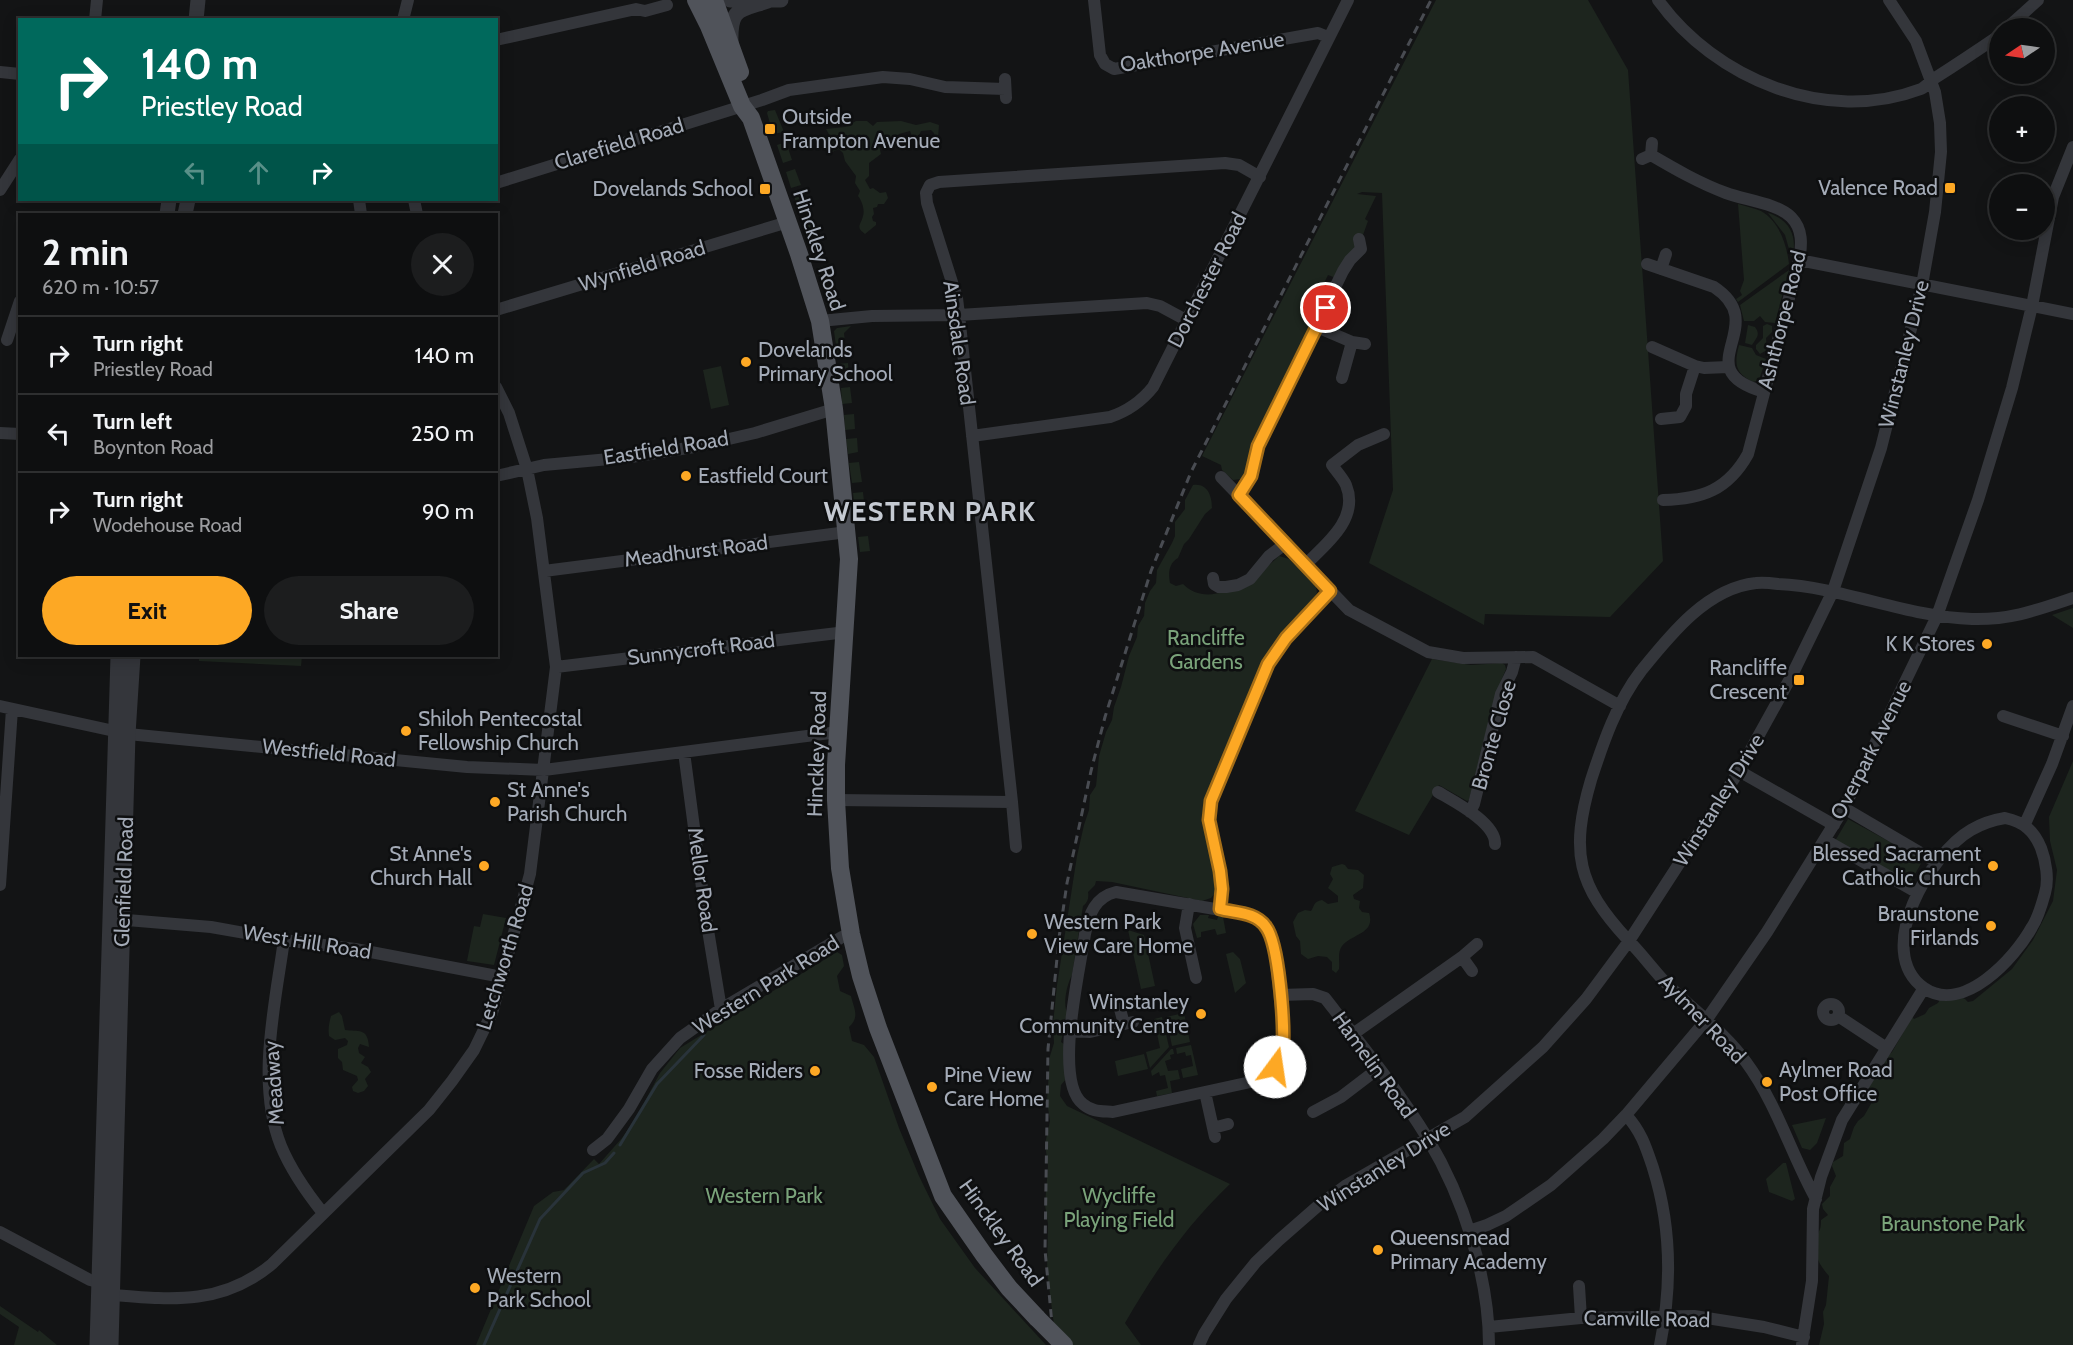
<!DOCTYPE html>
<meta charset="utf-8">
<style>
body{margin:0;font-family:Cabin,sans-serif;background:#1c1d1e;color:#f1f3f6;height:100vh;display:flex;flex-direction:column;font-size:22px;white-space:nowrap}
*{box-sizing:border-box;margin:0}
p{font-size:20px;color:#9b9c9f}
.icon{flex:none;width:33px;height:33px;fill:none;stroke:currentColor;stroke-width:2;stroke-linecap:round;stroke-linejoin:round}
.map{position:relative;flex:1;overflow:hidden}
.drawer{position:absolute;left:18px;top:213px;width:480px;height:444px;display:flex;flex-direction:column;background:#0e0f10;border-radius:0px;box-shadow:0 3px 15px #0003,0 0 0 2px #2e2f30}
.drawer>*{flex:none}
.top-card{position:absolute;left:18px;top:18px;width:480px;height:183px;border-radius:0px;box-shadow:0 3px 15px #0003,0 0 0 2px #2e2f30;background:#00695c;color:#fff;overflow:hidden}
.needle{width:39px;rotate:257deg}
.fabs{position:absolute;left:1989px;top:18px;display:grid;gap:12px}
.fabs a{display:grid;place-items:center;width:66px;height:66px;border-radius:50%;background:#0e0f10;box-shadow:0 3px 15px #0003,0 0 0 2px #2e2f30;font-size:30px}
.pin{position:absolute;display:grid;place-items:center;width:51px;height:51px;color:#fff;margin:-26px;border:3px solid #fff;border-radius:50%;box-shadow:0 2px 6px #0007}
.me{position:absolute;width:66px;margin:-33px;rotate:14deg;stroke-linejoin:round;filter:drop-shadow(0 0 4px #0008)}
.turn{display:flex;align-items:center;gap:21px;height:126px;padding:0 24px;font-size:27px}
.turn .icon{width:78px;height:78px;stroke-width:2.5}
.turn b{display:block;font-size:42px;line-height:51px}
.lanes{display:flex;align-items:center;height:57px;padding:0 24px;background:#0003;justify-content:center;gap:30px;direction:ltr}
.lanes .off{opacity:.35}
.round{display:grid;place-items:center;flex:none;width:63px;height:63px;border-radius:32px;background:#1c1d1e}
.head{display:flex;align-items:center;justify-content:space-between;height:102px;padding:0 24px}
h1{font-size:36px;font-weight:700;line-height:45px}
.primary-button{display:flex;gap:12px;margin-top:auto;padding:12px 24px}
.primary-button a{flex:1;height:69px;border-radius:36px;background:#fda824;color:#111;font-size:24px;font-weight:700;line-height:69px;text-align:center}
.primary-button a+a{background:#1c1d1e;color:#f1f3f6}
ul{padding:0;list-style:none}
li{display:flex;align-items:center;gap:18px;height:78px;padding:0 24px;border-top:2px solid #2e2f30}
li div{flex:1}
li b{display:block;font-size:22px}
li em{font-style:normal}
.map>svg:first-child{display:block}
</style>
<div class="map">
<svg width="2073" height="1345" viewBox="0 0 2073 1345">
<rect width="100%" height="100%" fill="#131415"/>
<path fill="#1d251e" d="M1436,0H1588L1628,70L1663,561L1610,617L1485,614L1484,625L1369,563L1393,490L1382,193L1362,192L1357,194L1376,196L1365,219L1368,221L1363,235L1336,278L1328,275L1321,289L1328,293L1246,472L1241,479L1233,480L1222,470L1221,465L1202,456Z
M775,110L784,132L773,134L767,113L768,111Z
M856,121H867L873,126L877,122L901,121L916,125L930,122L939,125L938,138L935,139L934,133L931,130L921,131L917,140L913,139L910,131L899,134L889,141L880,135L877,137L881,154L869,163V176L865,180L870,189L873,188L880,193L886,192L888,198L884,204H878L877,207L873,208L874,214L872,217L873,221L876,222V225L865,234C855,227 861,225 863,216C865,210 862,201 858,196L860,191L855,183L856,176L845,161L843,153L839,149L832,152L828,145L831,138L826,129L845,127Z
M786,142L792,160L783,163L777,145Z
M795,169L801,185L791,188L786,172Z
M803,193L809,210L799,213L794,196Z
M1738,204C1745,206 1754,208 1761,211C1779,221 1787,245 1789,264L1738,302L1736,299L1742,295L1740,291L1744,280Z
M1768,213C1788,219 1797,234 1793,255L1791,256L1785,235Z
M812,218L816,233L807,236L802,221Z
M819,240L824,257L815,260L809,243Z
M827,265L833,281L822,284L817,268Z
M1789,270L1775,323L1765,322L1760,316L1754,321H1744L1740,305Z
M836,290L841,305L846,309L831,310L828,308L824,293Z
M1767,324L1772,326V332L1766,338L1767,350L1760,354L1756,349V345L1763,338V326Z
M1748,325L1755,327C1761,335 1756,338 1752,345L1745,343Z
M851,326L844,333L846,352L837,353L834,331L837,328Z
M1739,345L1752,348L1756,355L1766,359L1759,380L1753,382C1735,373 1734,364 1739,345Z
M848,363L849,377L839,378L838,364Z
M721,366L729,405L711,409L703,370Z
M850,387L852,403L842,404L841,388Z
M854,414L855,429L845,430L844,415Z
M857,438L858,452L848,454L846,439Z
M859,462L862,482L852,483L849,463Z
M1193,485C1207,483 1212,495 1212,508L1205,514L1189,539L1184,544L1178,558C1169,563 1168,573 1170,583L1176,586L1183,584C1210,612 1258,577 1279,556L1289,559L1316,586L1317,593L1310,605L1275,642L1261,663L1205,798L1202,819L1214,872L1215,893L1211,898L1202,901L1112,882L1096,881L1095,885L1088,892C1089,898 1088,902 1083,906L1072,975C1067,984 1062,1005 1068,1014L1062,1024L1063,1033L1061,1042L1064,1044L1066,1079L1061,1085L1060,1096L1067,1106L1230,1184C1186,1226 1155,1271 1125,1323L1141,1345H1069L1054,1325L1047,1271L1048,1224L1045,1205L1048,1166L1045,1144L1050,1121L1047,1101L1050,1056L1054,1043L1053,1024L1057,985L1077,856L1084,825L1089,810L1090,795L1096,786L1099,756L1106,732L1112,720L1114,707L1121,687L1129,656L1137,637L1138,626L1144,616L1145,603L1150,591L1156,583L1157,570L1172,543L1175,536V522L1185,509V500Z
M863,492L865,511L855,512L853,493Z
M868,536L870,551L860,552L858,537Z
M2073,608V628L2052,615Z
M199,656H302L301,666L199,661Z
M1432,659L1471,665L1502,663L1505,665L1506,669L1497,691L1469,800L1467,801L1439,785L1409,835L1355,811Z
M2073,761V1345H1819L1824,1324L1823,1312L1826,1305L1829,1276C1819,1265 1813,1254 1817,1238C1819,1228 1821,1232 1821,1220L1828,1215L1823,1209L1822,1204L1830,1196V1187L1836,1176L1832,1166L1833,1162L1843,1156L1844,1143L1850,1139L1854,1127L1858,1121L1864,1116L1872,1102L1866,1088L1873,1076H1882L1884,1059L1892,1052L1912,1017L1914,1019L1925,1014L1929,1008L1938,1003L1941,998L1953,993L1965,999L1968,1002L1973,1001L2012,969L2033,940L2053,901L2057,870L2050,841L2049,817Z
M1848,819L1923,860L1910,883L1835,841Z
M1342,864L1345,865L1348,869L1358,870L1364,875L1363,888L1353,895L1354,899L1360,901L1359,908L1362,912L1369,913C1376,934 1351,934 1342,946C1337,953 1340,961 1339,969L1336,973L1332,970V962L1327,957L1318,956L1308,959L1301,954L1300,941L1296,936L1293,922L1298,913L1305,910L1311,911C1315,905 1313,902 1322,900L1328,904L1338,902V896L1328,888L1333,879L1330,874L1332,867Z
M483,914L506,918L494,965L467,961L474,926L480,927Z
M1200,915H1209L1208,918L1217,920L1218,917H1223L1226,933L1217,935L1215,929L1201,932V937L1197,938L1193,924Z
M1128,930L1144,935L1155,986L1141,989Z
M837,952L842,955L844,966L837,976L840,991L851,996C854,1009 860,1017 849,1027L852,1041L864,1045L874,1057L899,1128L919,1176L940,1219L975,1268L1046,1345H476L534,1206L553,1192L564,1190L594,1159L599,1164L622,1138L636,1118L660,1073L680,1048Z
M1233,952L1240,959L1246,983L1235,993L1226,954Z
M339,1012L342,1016L345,1030C358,1032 368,1027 369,1047L360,1044L358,1048L359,1053L365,1057L361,1063L368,1067L371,1072L365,1079L368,1086L364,1091L358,1093L353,1091L352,1087L358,1080L357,1076L343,1070L342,1062L338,1058V1049L347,1045L348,1041L345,1038L335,1040L329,1036C328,1029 329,1023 331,1016Z
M1184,1013L1190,1042L1172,1046L1166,1017Z
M1162,1017L1169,1047L1150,1068L1146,1052L1160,1048L1154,1019Z
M1191,1045L1198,1075L1183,1078L1181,1069L1193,1066L1191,1055L1186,1056L1185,1052L1177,1054L1176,1048Z
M1171,1049H1173L1174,1054L1170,1055L1171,1059L1165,1061L1168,1071L1178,1070L1180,1079L1170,1081L1172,1093L1157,1096L1156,1091L1168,1088L1165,1075L1160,1076L1159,1072L1152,1076L1151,1071Z
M1144,1054L1148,1069L1118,1076L1115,1061Z
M1826,1118L1817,1143L1810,1150L1802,1148L1792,1125Z
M1783,1163H1786L1795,1199L1792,1201L1769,1192L1766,1179Z
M0,1306L38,1332L39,1330L57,1345H14L19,1327L0,1314Z"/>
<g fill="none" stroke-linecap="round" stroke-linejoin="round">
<path stroke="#29333a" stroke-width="3" d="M620,1145L657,1084L704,1035
M484,1345L540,1219L583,1173L605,1163L614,1153"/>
<path stroke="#34363b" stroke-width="12" d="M1094,0L1100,55L1105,64L1114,69L1318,33L1328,37
M1658,0C1715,79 1826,125 1921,89C1926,87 1930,81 1935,78C1957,64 1978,50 2000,35
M95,20L97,0
M403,20L408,0
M2007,28L2038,0
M496,40L636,9L645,11L667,5
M0,72L20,74
M1005,79L1006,98
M1651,155C1675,169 1699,183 1726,193C1744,200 1777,203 1791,217C1803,229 1802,245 1799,260L1748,454C1728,490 1702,499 1663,500
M1642,159L1651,155L1652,143
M496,183L762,100L789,90L883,77L910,79L945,87L1005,89
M0,190L20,159
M359,200L361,214
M414,200L417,214
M1799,260L2073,314
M1647,264L1714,287C1773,326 1684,369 1764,392
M1661,269L1666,254
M496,310L788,222
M820,321L872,316L959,315L1147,303L1160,306L1186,320
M1317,327L1352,342L1342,378
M7,340L20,301
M1352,342L1365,344
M1652,347L1695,366L1704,368L1728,367
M1661,419L1680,417L1686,406V394L1695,366
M0,433L20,434
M972,436L1110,417C1128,411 1141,402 1153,387L1348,0
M496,476L544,465L631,457L694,447L755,433L834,409
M1221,477L1349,610L1428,652L1463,658L1533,657L1620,706
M1239,495L1251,476L1258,446L1343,271L1350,260L1361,249L1359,239
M1305,565C1325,545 1360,519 1346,485C1343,478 1336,471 1332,465L1358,445L1384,434
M544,571L847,532
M1213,578L1214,584L1219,587H1226L1238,585L1250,579L1269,556L1285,544
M556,667L846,632
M0,706L128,734L467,767L544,770L838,732
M2003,716L2063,736
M684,752L706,918L721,1009
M1739,771L1834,825
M1438,792C1455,802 1496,823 1495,844
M836,800L1012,802L959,315L957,298L927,203L926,193L930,185L939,182L1225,163L1239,165L1260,177
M1012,802L1016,847
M1844,808L1936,862
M1470,812L1474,804L1501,694L1512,672L1516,657
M2005,818C2024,822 2034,831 2041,848C2046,861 2049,880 2045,893C2042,904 2038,918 2032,927C2015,958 1963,1015 1924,988C1872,951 1931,853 1971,830C1981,824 1993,820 2005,818Z
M2025,824L2052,764L2073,706
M1825,840L1918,893
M0,885L12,709
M1116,892L1244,914L1259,919L1266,925L1274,944L1283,1028L1282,1047L1280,1059L1275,1067L1261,1079L1246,1083L1113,1112C1102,1111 1092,1112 1083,1104C1053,1081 1080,969 1085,934C1089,914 1095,897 1116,892Z
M1189,904L1185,928L1196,978
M1220,909L1222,889L1220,871L1209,821L1211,801L1268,664L1286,637L1330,591
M115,919L211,927L284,940L355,949L502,977
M284,940C275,1005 256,1084 281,1146C291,1170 307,1193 323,1213
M1462,957L1477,944
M1280,995L1313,994L1325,998C1361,1044 1398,1090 1428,1139C1463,1197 1489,1277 1489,1345
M1823 1012a8 8 0 1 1 16 0a8 8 0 1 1-16 0Z
M1120,1009L1124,1024
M1838,1016L1885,1047
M1070,1031L1090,1032L1133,1022
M1353,1034L1462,957L1472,971
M1205,1092L1215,1137
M1313,1112L1341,1097L1379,1068
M1626,1115C1641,1131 1646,1147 1653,1168C1671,1225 1672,1286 1660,1345
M1213,1128L1228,1124
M593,1150L607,1139L629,1109L652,1069L680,1038L721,1009L842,937L851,934
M1816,1199C1791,1154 1777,1104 1746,1062C1724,1031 1691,1009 1664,981C1652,968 1641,953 1628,940C1577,885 1570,852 1591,780C1603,743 1617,702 1641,671C1670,635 1707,588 1756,583C1763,582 1771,583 1778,584C1844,587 1906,617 1972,619C2011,620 2037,610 2073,598
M1469,1231L1487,1225L1506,1216L1551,1185L1603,1139L1626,1115L1707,1019L1767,932L1844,808L1937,616L1978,500L2012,388L2032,306L2053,197L2073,147
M0,1232L90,1280L98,1282L113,1295C173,1300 223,1305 272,1264L429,1110L452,1081L474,1050L492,1013L530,874L556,667L537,518L527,469L509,413L496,387
M1579,1286L1581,1318
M1489,1327L1581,1318L1694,1316L1764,1327L1804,1337
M1199,1345L1204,1334L1226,1299L1256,1262L1279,1240L1319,1205L1345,1186L1465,1117L1543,1047L1586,999L1629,941L1739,771L1791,677L1833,591L1881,448L1922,285L1935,212L1941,152L1940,123L1935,92L1916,41L1889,0
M1802,1345L1812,1281L1813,1209L1821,1177L1842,1120L1924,988"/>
<path stroke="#34363b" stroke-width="15" d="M730,0H781
M196,20L198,0
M731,43C730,8 738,11 768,1
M167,214L169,200
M185,214L188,200
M97,1345L118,656
M111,1345L128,734L133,656"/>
<path stroke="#50535a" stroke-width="18" d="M696,0L709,26L742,106L751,118L799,254L820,321L834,409L849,559L836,765V800L840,868L851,934L861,976L878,1028L943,1196L984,1255L1009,1288L1037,1318
M714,0L740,72"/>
<path stroke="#494c52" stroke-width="3" stroke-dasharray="8 6" stroke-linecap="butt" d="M1054,1345L1045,1250L1048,1049L1059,938L1067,883L1091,771L1105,717L1151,571L1191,472L1431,0"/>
<path stroke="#50535a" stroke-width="18" d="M1037,1318L1064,1345"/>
</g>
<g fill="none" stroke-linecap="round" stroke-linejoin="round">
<g stroke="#a46d17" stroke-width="15">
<path id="route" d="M1275,1067C1279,1060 1282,1054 1283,1045C1284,1022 1279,944 1266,927C1256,912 1235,913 1220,909L1222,889L1220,871L1209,820L1211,801L1268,664L1286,638L1330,591L1239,495L1251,476L1258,446L1326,308"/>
</g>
<use href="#route" stroke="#fda824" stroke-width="10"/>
</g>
<g fill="#fda824" stroke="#0e0f10" stroke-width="2">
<rect x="764" y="123" width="12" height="12" rx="3"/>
<rect x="1944" y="182" width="12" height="12" rx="3"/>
<rect x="759" y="183" width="12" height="12" rx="3"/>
<circle cx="746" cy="362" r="6"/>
<circle cx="686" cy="476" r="6"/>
<circle cx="1987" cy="644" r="6"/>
<rect x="1793" y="674" width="12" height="12" rx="3"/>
<circle cx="406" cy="731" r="6"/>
<circle cx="495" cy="802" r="6"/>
<circle cx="484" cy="866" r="6"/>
<circle cx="1993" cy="866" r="6"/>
<circle cx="1991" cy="926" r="6"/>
<circle cx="1032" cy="934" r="6"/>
<circle cx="1201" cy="1014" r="6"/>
<circle cx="815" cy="1071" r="6"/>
<circle cx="1767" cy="1082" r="6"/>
<circle cx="932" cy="1087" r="6"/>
<circle cx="1378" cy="1250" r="6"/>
<circle cx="475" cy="1288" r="6"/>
</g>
<g text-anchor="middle" stroke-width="5" stroke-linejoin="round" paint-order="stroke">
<g font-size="21" fill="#a4abb7" stroke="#0e0f10">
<text transform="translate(1202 52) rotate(-9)" y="7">Oakthorpe Avenue</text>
<text transform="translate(619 144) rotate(-17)" y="7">Clarefield Road</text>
<text transform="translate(819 250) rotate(72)" y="7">Hinckley Road</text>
<text transform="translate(642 266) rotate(-17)" y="7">Wynfield Road</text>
<text transform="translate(1207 280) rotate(-63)" y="7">Dorchester Road</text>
<text transform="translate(1782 320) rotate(-76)" y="7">Ashthorpe Road</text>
<text transform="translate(959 343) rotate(82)" y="7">Ainsdale Road</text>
<text transform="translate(1904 354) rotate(-76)" y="7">Winstanley Drive</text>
<text transform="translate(666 448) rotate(-9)" y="7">Eastfield Road</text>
<text transform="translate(696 551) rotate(-7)" y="7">Meadhurst Road</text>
<text transform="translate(701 649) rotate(-7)" y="7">Sunnycroft Road</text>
<text transform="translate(1494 735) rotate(-74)" y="7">Bronte Close</text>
<text transform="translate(1871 750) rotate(-63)" y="7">Overpark Avenue</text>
<text transform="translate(329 753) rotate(6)" y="7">Westfield Road</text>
<text transform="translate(817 754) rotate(-88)" y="7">Hinckley Road</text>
<text transform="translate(1719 800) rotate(-58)" y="7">Winstanley Drive</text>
<text transform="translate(702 880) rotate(82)" y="7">Mellor Road</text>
<text transform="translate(124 882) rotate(-88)" y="7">Glenfield Road</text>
<text transform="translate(307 942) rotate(9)" y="7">West Hill Road</text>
<text transform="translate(505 957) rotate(-73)" y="7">Letchworth Road</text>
<text transform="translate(766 985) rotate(-32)" y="7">Western Park Road</text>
<text transform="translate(1702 1019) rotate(46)" y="7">Aylmer Road</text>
<text transform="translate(1374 1065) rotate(54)" y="7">Hamelin Road</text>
<text transform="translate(274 1083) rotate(-94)" y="7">Meadway</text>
<text transform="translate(1384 1167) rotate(-32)" y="7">Winstanley Drive</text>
<text transform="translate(1001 1233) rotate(54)" y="7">Hinckley Road</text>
<text transform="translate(1647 1319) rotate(1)" y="7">Camville Road</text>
</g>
<g font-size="21" fill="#a4abb7" stroke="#0e0f10" text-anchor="start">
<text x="782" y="124">Outside<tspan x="782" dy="24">Frampton Avenue</tspan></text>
<text x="1938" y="195" text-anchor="end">Valence Road</text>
<text x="753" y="196" text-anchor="end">Dovelands School</text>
<text x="758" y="357">Dovelands<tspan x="758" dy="24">Primary School</tspan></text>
<text x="698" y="483">Eastfield Court</text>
<text x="1975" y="651" text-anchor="end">K K Stores</text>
<text x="1787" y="675" text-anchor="end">Rancliffe<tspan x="1787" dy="24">Crescent</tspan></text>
<text x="418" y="726">Shiloh Pentecostal<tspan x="418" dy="24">Fellowship Church</tspan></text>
<text x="507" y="797">St Anne's<tspan x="507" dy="24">Parish Church</tspan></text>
<text x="472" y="861" text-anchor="end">St Anne's<tspan x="472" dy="24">Church Hall</tspan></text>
<text x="1981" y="861" text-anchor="end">Blessed Sacrament<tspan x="1981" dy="24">Catholic Church</tspan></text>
<text x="1979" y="921" text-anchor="end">Braunstone<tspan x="1979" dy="24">Firlands</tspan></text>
<text x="1044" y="929">Western Park<tspan x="1044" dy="24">View Care Home</tspan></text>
<text x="1189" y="1009" text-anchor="end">Winstanley<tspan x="1189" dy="24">Community Centre</tspan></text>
<text x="1779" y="1077">Aylmer Road<tspan x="1779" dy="24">Post Office</tspan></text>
<text x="803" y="1078" text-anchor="end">Fosse Riders</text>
<text x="944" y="1082">Pine View<tspan x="944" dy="24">Care Home</tspan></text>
<text x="1390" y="1245">Queensmead<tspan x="1390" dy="24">Primary Academy</tspan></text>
<text x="487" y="1283">Western<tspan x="487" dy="24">Park School</tspan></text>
</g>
<g font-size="21" fill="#7aa37a" stroke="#0e0f10">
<text x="1206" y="645">Rancliffe<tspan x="1206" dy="24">Gardens</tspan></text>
<text x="764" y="1203">Western Park</text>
<text x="1119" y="1203">Wycliffe<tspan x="1119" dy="24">Playing Field</tspan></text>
<text x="1953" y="1231">Braunstone Park</text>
</g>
<g font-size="27" font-weight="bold" letter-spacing="1.5" fill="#c5cad2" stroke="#0e0f10">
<text x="930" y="521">WESTERN PARK</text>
</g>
</g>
</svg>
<div class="fabs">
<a><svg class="needle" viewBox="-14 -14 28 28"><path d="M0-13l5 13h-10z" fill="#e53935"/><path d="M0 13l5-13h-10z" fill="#9b9c9f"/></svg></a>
<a>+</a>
<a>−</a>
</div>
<div class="pin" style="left:1326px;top:308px;background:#d93025"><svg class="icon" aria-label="arrive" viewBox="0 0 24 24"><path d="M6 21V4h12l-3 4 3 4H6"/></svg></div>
<svg class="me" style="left:1275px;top:1067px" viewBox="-20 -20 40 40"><circle r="19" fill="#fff"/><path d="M0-13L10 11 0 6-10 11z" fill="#fda824"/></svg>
<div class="top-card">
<div class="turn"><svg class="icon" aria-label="right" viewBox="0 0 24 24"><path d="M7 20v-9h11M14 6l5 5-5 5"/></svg><div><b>140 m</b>Priestley Road</div></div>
<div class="lanes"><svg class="icon off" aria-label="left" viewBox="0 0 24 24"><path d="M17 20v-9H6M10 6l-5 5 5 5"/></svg><svg class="icon off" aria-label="ahead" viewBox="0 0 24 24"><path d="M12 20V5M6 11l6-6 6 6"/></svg><svg class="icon" aria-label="right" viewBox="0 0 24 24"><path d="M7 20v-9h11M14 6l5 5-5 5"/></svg></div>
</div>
<section class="drawer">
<div class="head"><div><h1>2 min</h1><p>620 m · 10:57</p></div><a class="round"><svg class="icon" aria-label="close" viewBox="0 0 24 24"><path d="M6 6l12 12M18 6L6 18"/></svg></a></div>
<ul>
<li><svg class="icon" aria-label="right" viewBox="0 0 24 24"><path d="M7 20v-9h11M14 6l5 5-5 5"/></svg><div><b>Turn right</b><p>Priestley Road</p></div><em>140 m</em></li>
<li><svg class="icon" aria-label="left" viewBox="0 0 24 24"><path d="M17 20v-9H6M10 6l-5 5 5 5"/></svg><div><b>Turn left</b><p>Boynton Road</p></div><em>250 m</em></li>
<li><svg class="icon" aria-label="right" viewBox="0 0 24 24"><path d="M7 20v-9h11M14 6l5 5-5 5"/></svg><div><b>Turn right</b><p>Wodehouse Road</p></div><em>90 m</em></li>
</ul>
<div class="primary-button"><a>Exit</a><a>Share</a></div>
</section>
</div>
